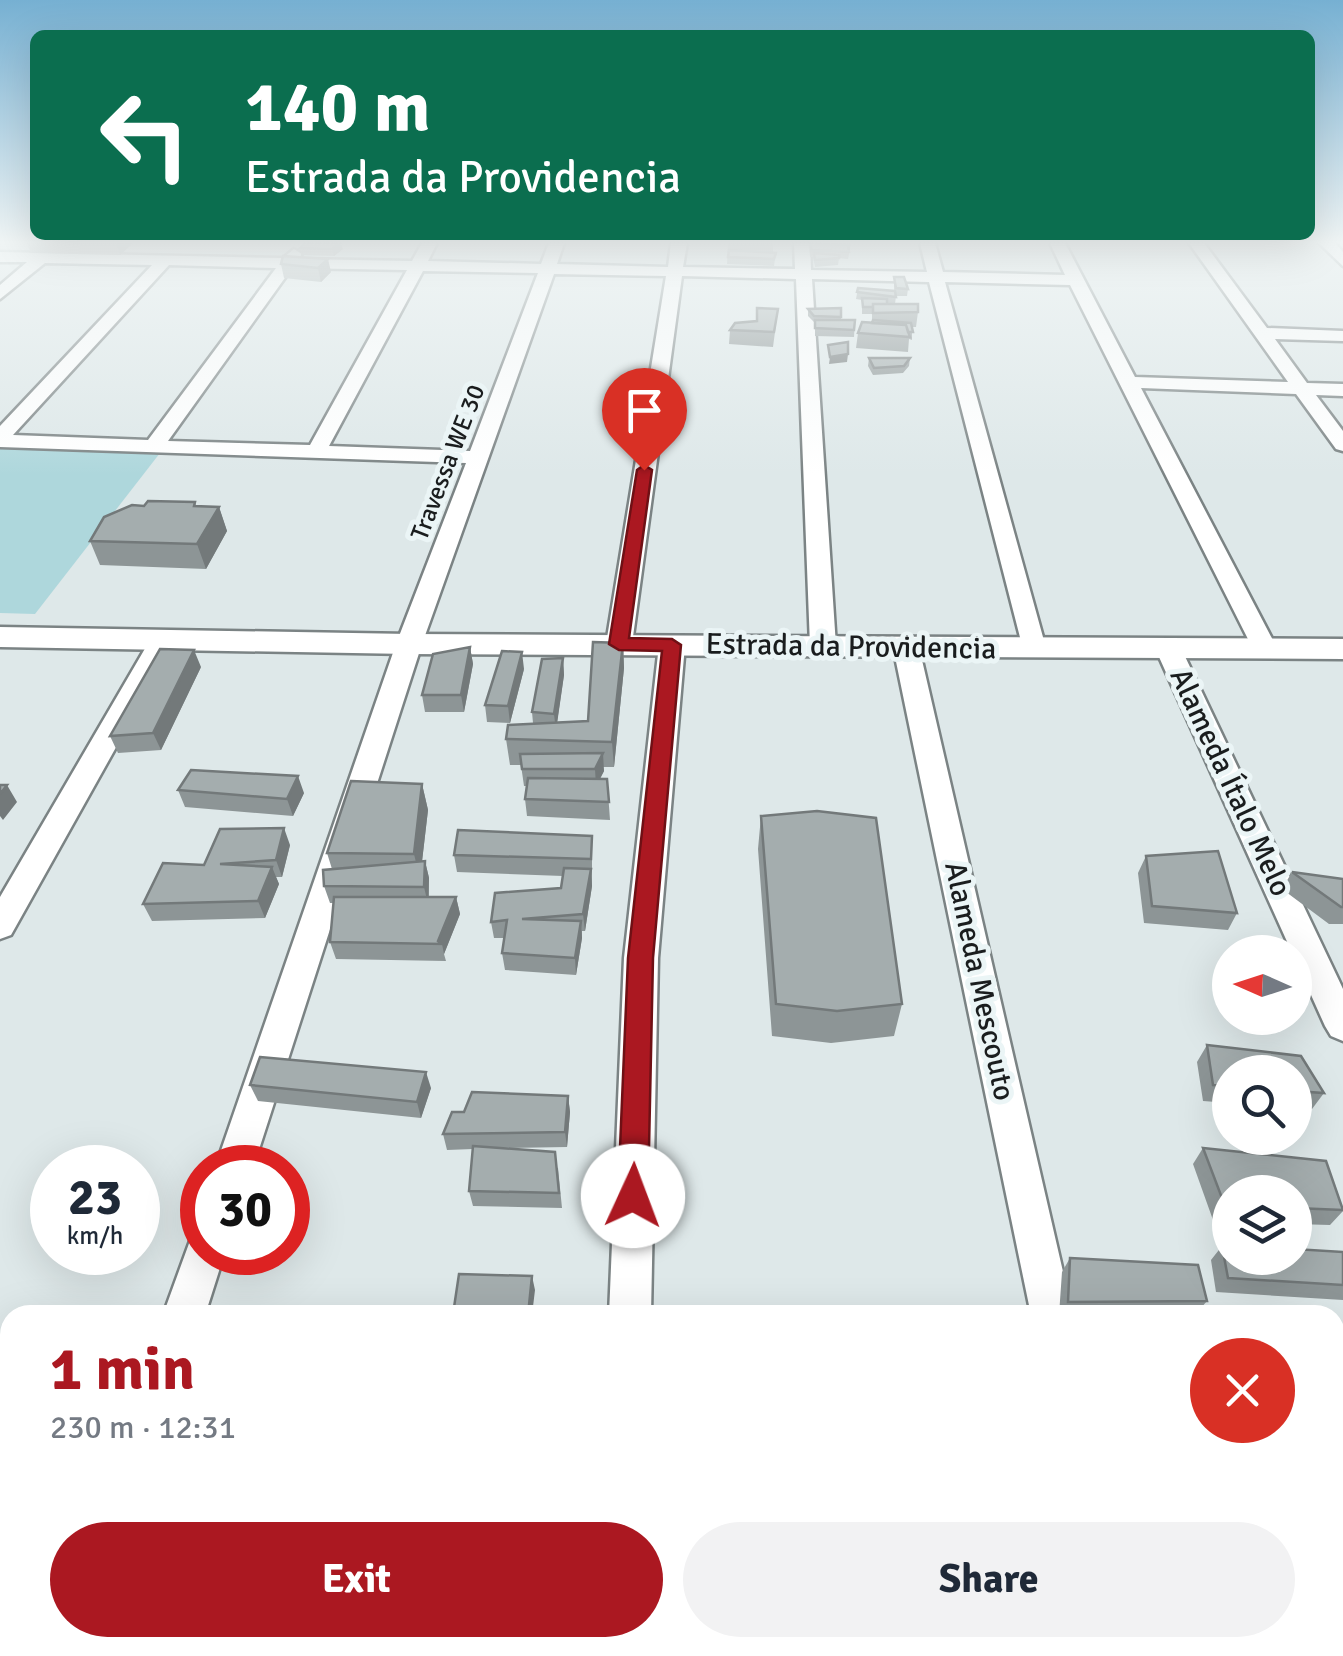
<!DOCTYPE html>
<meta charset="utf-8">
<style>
body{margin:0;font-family:Signika,sans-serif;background:#f2f2f3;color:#1f2937;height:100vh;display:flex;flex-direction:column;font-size:38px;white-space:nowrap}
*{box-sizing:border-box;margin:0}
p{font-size:32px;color:#747a83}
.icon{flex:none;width:55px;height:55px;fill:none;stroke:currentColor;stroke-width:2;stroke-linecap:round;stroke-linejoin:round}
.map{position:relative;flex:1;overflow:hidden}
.details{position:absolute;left:0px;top:1305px;width:1345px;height:352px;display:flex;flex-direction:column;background:#fff;border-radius:30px 30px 0 0;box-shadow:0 10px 40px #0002}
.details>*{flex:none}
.hud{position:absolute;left:30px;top:30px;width:1285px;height:210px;border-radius:15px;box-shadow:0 10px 40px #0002;background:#0b6e4f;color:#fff;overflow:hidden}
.needle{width:65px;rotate:273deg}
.controls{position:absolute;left:1212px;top:935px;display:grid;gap:20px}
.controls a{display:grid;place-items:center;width:100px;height:100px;border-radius:50%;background:#fff;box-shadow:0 10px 40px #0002;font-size:50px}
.speed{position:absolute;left:30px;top:1145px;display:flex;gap:20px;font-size:50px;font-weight:700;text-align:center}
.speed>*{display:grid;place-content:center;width:130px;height:130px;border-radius:50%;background:#fff;box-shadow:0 10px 40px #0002;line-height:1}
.speed small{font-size:25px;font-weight:400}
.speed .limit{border:15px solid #d22;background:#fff;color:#111}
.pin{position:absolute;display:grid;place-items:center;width:85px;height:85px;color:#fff;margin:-102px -42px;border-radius:50% 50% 50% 0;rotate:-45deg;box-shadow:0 0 10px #0007}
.pin .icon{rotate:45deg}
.me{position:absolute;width:110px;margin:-55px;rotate:2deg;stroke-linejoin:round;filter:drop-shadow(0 0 8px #0008)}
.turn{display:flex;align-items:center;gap:35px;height:210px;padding:0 50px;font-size:45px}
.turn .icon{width:130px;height:130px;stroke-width:2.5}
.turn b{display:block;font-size:70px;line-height:85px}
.round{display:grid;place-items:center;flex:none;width:105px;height:105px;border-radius:52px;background:#f2f2f3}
.headline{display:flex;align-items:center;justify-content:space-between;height:170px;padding:0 50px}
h1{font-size:60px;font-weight:700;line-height:75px;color:#ab1821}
.button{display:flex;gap:20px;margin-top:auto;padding:20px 50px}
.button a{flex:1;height:115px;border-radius:60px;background:#ab1821;color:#fff;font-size:40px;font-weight:700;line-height:115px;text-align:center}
.button a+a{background:#f2f2f3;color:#1f2937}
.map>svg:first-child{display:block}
</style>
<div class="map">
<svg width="1343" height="1656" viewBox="0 0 1343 1656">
<rect width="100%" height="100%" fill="#dee8e9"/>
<path fill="#aed7dc" d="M0,447L160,453L35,614L0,613Z"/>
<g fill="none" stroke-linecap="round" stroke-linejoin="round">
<g stroke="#7b8384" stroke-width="5">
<path id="minor" d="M422,243H437L428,261L541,264L549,243H564L557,264L668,267L671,243H687L683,267L795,269L794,243H810L811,270L927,272L920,243H935L943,272L1065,275L1050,243H1065L1135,377L1288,382L1189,243H1204L1267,328L1343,331V341L1275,339L1307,383L1343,384V396L1316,395L1343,431V451L1336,449L1296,394L1141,388L1277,648L1273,653H1255L1070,285L945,282L1046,648L1042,653H1024L929,282L812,279L836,646L823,654L814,651L810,646L796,279L682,276L632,644L619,652L606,644L666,276L554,274L422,644L253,1168H215L396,644L466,463L0,447V426L152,265L45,263L0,299V285L27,262H0V252L283,258L294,249L302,254L298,259L412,261ZM169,265L276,268L148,440L13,435ZM292,268L407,270L310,445L168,441ZM423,271L538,273L470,451L329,446Z
M1319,243H1335L1343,252V266Z
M163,632L176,640L11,935L0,939V897L150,640Z
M672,637L685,645L658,958L651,1315H609L624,958L659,645Z
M906,639L919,647L1073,1315H1031L893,647Z
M1168,640L1181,648L1343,989V1041L1331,1036L1325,1026L1155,648Z
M202,1233V1252H225L205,1315H163L191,1238Z
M54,1648H104L101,1656H51Z
M580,1648H630L629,1656H579Z
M1070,1648H1120V1656H1070Z"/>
</g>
<g stroke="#7b8384" stroke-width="5">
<path id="secondary" d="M0,627L409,634L1343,639V659L409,654L0,647Z"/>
</g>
<use href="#minor" fill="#fff" fill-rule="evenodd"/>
<use href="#secondary" fill="#fff" fill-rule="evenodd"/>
</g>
<path fill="#8d9596" d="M27,243H133L120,255L31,253Z
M728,243H773V252L775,259L774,266L727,264Z
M809,243H851L848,259L839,258L838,265L815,267L813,257H810Z
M300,248L343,249L334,256L301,255Z
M283,256L331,272L321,282L284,278L281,264Z
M894,277L908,289L907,296H896L895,304L918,312L916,327H912V340L909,339L908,352L856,348L858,333L872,323V314H862V300L856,299L858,288L894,291Z
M841,308V320H855L854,337L815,336V323L808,316V309Z
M778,309L773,347L729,344L730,330L756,321Z
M869,358H910L909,366L903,373L873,375L868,366Z
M195,502L196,506L219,507L227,531L206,569L100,565L90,541L144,506Z
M623,643L624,668L614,767H603L604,771L600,779H607L610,820L527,816L525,799L527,786H524L521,765H510L506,739L533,723L532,712L563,658L564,675L557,722L588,721Z
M470,647L473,664L464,712H425L422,695Z
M201,667L161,750L118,753L110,736Z
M524,669L510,723L487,722L485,705Z
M422,784L428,810L422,861H425L429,878V897H456L460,914L444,954L446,961L336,959L330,942L334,903H330L324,886L332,869L327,853Z
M178,790L304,793L293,816L185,807Z
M761,816L902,1004L894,1036L831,1043L772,1036L758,849Z
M592,836V886L585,931H582V938L576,975L505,970L502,953L504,938H494L491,922L561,888L563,876L457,872L454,855Z
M290,845L282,877H276L279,884L265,918L152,921L143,904L204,865Z
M1146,856L1237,913L1228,930L1144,923L1138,873Z
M1292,872L1343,879V924H1329L1282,889Z
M1207,1045L1301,1056L1324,1093L1312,1109L1295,1107V1072H1230V1103L1203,1101L1197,1062Z
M250,1085L431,1088L421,1118L258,1101Z
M568,1096L570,1112L567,1147L501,1148L558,1168L562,1208L473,1206L469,1191L473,1149L447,1150L443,1134L464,1112Z
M1203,1148L1343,1207V1211L1330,1225L1295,1224V1192H1230V1221L1213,1220L1193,1164Z
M1222,1246L1343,1252V1300L1216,1292L1211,1260Z
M1070,1258L1207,1301L1195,1315H1059L1062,1272Z
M1343,1370V1457H1338L1335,1450V1371Z
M1335,1465H1343V1521H1335Z
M1343,1540V1576L1335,1553V1544Z
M946,1648H1015L1011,1650Z"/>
<path fill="#73797a" d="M116,243H133L120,255Z
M340,243H341L343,249L334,256L332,249Z
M328,259L331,272L321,282L318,268Z
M848,354L847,362L829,364L830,357Z
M219,507L227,531L206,569L197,544Z
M623,643L624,668L614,767L612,742Z
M470,647L473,664L464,712L461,695Z
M194,650L201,667L161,750L153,733Z
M522,652L524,669L510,723L508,706Z
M563,658L564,675L556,731L554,714Z
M603,753L604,771L596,786L595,769Z
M298,776L304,793L293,816L287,799Z
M422,784L428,810L420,879L414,854Z
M7,785L17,802L3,820L0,816V794Z
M284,828L290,845L282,877L276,860Z
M425,861L429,878L428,904L424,887Z
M272,867L279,884L265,918L258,901Z
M591,869L592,886L585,931L583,914Z
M456,897L460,914L444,954L442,944L438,941Z
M581,921L582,938L576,975L575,958Z
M426,1072L431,1088L421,1118L417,1102Z
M568,1096L570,1112L567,1147L565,1132Z
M532,1276L535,1290L532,1315H528Z"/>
<path fill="#a4adae" stroke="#73797a" stroke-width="2.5" d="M305,243H340L332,249L300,248Z
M811,243L848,245L849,252L811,250Z
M729,250L776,253L774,259L728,257Z
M814,253L839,255V258L815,260Z
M283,256L328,259L318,268L281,264Z
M894,277H904L908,289L896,288Z
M858,288L895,291L896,297L857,292Z
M862,298L887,299V304H873V307H863Z
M873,304H918V312L873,313Z
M757,308L778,309L774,332L730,330L735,323L757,321Z
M841,308V317L814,316L808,309Z
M815,320H855L854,330L815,328Z
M873,320L911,323L913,332H908L906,325L872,323Z
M862,322L906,325L910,337L858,333Z
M848,342V354L830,357L828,345Z
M869,358H910L904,366L874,368Z
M148,501L195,502L194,506L219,507L197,544L90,541L104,517L132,505L144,506Z
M593,642L623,643L612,742L506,739L508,725L588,721Z
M470,647L461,695H422L433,654Z
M160,649L194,650L153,733L110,736Z
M502,651L522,652L508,706L485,705Z
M563,658L554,714L532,712L542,659Z
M603,753L595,769H522L520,754Z
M191,770L298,776L287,799L178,790Z
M528,778L607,779L609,802L525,799Z
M351,781L422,784L414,854L327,853Z
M0,785H7L0,794Z
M817,811L876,818L902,1004L837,1011L776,1004L761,816Z
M284,828L276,860L220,864L272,867L258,901L143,904L163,863L204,865L220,829Z
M458,830L592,836L591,859L454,855Z
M1218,851L1237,913L1152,906L1146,856Z
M425,861L424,887L324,886L323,870Z
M564,868L591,869L583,914L522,919L581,921L575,958L502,953L507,920L491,922L495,893L561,888Z
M1292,872L1343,879V907H1341Z
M334,897H456L438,941L442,944L330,942Z
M1207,1045L1301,1056L1324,1093L1295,1091V1072H1230V1086L1213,1085Z
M260,1057L426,1072L417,1102L250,1085Z
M472,1092L568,1096L565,1132L443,1134L452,1112H464Z
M473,1146L555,1152L559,1193L469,1191Z
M1203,1148L1326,1161L1343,1210L1295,1208V1192H1230V1206H1225Z
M1222,1246H1230V1258H1295V1249L1343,1252V1285L1228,1278Z
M1070,1258L1198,1265L1207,1301L1068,1302Z
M459,1274L532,1276L528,1315L453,1314Z
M1343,1370V1420L1335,1401V1371Z
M1335,1465H1343V1506L1335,1486Z
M378,1648L422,1656H376Z
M628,1650H696V1656H627Z"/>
<linearGradient id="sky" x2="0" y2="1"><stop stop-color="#76b0d2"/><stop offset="0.51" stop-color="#f0f5f5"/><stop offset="1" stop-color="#f0f5f5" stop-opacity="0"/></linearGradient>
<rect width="1343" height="475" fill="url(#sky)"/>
<path fill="#ab1821" stroke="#6f1015" stroke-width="2.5" d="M644,465L652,470L629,638L672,639L681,645L653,958L648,1196L644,1206L633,1210L623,1206L618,1196L628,958L662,651L619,650L609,644L637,470Z"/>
<g text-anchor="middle" stroke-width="10" stroke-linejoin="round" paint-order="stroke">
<g font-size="25" fill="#1a1d1e" stroke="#ebf5f6">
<text transform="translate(447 462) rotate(-69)" y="9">Travessa WE 30</text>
</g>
<g font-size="30" fill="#1a1d1e" stroke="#ebf5f6">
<text transform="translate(851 646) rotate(1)" y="10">Estrada da Providencia</text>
<text transform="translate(1231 782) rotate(65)" y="10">Alameda Ítalo Melo</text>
<text transform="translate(980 981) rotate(78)" y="10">Alameda Mescouto</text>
</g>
</g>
</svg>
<div class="controls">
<a><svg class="needle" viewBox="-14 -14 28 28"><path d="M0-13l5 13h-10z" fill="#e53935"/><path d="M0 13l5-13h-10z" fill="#747a83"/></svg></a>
<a><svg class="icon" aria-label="search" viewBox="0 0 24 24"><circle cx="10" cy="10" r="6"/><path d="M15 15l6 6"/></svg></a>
<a><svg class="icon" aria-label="layers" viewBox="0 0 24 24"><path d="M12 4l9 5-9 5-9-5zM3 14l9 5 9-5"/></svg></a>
</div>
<div class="speed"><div>23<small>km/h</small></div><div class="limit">30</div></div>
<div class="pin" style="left:644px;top:470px;background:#d93025"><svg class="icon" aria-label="arrive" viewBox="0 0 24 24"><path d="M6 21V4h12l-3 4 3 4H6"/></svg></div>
<svg class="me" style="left:633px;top:1196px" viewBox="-20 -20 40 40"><circle r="19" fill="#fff"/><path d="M0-13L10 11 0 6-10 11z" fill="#ab1821"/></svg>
<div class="hud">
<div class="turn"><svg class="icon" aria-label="left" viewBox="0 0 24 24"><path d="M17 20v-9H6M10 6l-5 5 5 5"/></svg><div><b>140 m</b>Estrada da Providencia</div></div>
</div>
<section class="details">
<div class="headline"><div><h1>1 min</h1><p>230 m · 12:31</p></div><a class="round" style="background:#d93025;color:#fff"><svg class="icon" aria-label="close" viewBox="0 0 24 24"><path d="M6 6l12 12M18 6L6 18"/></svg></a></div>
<div class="button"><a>Exit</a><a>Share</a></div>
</section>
</div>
